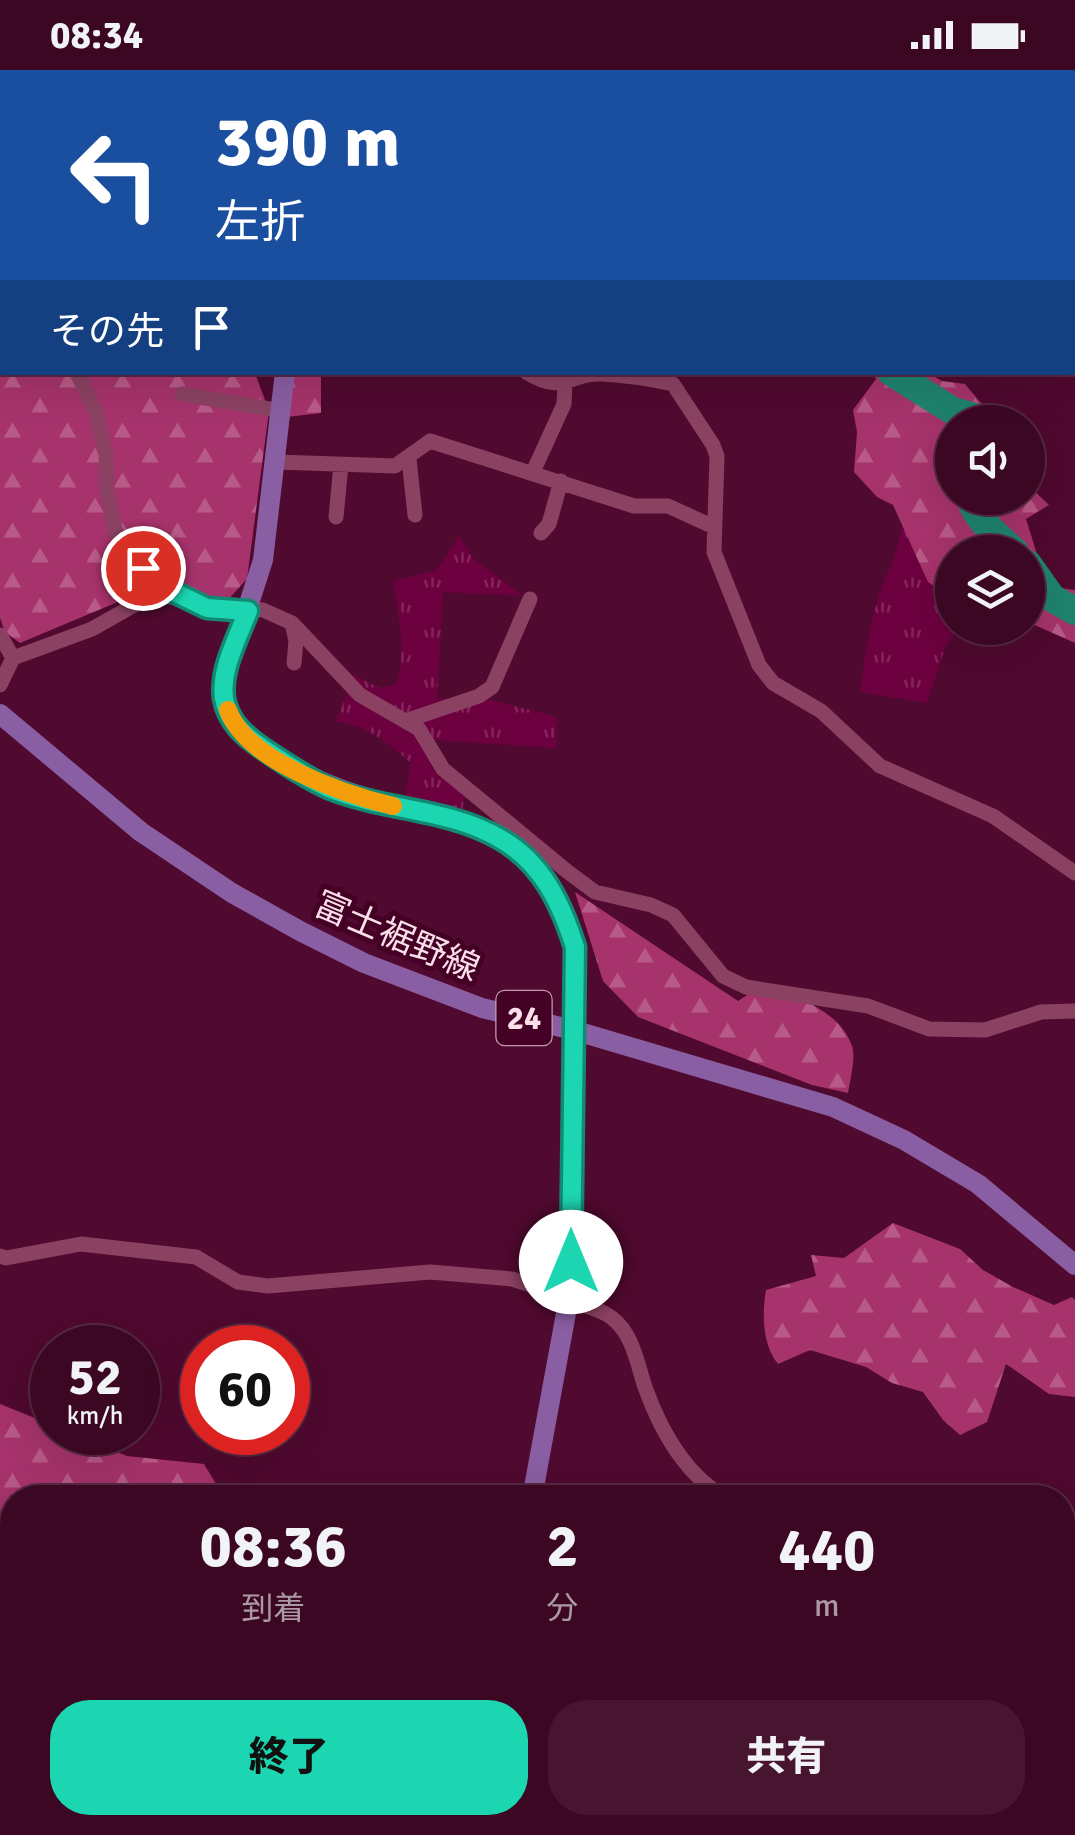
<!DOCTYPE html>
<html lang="ja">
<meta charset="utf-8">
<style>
body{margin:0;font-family:Signika,"Noto Sans JP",sans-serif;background:#471530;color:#f1f3f6;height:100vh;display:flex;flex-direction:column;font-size:38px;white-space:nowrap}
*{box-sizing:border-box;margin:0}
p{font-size:32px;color:#ac99a6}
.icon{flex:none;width:55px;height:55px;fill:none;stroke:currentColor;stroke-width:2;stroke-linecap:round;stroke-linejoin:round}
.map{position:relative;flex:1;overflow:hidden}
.details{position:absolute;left:0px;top:1415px;width:1075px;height:350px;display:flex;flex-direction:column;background:#3c0723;border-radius:40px 40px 0 0;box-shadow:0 10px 40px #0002,0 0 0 2px #552841}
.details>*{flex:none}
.banner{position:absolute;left:0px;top:0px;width:1075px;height:305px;box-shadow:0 10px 40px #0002,0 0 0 2px #552841;background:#1a4fa0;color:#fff;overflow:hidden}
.tools{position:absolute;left:935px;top:335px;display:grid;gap:20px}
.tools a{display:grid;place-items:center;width:110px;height:110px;border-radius:50%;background:#3c0723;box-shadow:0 10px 40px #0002,0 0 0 2px #552841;font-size:50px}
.speed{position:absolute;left:30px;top:1255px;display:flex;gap:20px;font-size:50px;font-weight:700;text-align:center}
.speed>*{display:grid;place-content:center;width:130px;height:130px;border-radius:50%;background:#3c0723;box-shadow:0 10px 40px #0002,0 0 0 2px #552841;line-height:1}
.speed small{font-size:25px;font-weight:400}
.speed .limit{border:15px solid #d22;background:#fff;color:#111}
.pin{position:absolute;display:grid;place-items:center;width:85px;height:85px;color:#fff;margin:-42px;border:5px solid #fff;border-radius:50%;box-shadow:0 2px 10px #0007}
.me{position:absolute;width:110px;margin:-55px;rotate:0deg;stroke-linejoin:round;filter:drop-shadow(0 0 8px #0008)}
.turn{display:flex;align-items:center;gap:35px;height:210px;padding:0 50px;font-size:45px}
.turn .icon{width:130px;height:130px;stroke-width:2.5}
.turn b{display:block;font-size:70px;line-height:85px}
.then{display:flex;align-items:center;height:95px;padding:0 50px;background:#0003;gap:20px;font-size:38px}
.eta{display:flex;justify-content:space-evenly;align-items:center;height:170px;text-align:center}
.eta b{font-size:60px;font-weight:800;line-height:70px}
.cta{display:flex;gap:20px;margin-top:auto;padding:20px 50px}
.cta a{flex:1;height:115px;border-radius:40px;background:#1cd5b1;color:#111;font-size:40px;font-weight:800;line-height:115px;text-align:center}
.cta a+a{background:#471530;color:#f1f3f6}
.status{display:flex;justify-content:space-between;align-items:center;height:70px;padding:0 50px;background:#3c0723;direction:ltr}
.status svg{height:28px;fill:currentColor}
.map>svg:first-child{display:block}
</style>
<div class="status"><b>08:34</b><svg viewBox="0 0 49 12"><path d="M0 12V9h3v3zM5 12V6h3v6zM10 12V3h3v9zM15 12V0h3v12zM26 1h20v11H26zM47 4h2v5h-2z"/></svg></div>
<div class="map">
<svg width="1075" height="1765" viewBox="0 0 1075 1765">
<defs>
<pattern id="grass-tufts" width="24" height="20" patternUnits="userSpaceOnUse" patternTransform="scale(2.5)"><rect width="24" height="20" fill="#6d003f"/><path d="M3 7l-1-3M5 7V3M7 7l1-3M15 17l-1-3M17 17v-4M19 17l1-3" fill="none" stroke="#83255b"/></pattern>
<pattern id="forest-firs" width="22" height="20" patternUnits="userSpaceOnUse" patternTransform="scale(2.5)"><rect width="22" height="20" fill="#a6336b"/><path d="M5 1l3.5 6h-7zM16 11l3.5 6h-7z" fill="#b85a87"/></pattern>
</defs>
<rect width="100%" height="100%" fill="#50092f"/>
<path fill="url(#grass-tufts)" d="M902,454L952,528V558H959L946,575L927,633L860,622C865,586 870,549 883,514C893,491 898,481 902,454Z
M459,466L474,489L523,526L443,522L437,628L491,630L557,647L556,678L434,670L448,696L467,713L462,742L404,730L411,693C388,673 367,655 336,652L354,605L379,618L397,614C406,579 399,546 393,511L437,500Z"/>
<path fill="url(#forest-firs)" d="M0,26L2,302L255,303L269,341L247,509L225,533L163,513L20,573L5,562L0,548Z
M291,303H321V343L287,347Z
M872,303H928L942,311L965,314L980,332L1005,352H952V428H1028V415L1049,435L1026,449L1040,494L1059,518L1075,520V573L1028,552V482H952V528L928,512L893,435L877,427L854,402L857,362L853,340L876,309Z
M575,822L738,931L764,914C795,927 840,940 852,976C856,988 850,1010 848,1023L812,1015L638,947L603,911Z
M893,1153L960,1179L983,1200L1013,1217L1054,1235L1072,1227L1075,1230V1327L1049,1324L1006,1294L987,1352L960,1365L943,1350L923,1322L892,1313L866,1297L810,1280L778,1294C762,1274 762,1244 766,1220L816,1206L811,1185L844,1188Z
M0,1334L52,1355V1362L71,1363L127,1386L204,1394L224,1427L12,1428L11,1739L0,1738Z
M539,1752H802L805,1765H532Z"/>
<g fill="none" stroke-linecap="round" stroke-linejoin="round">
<path stroke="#1f846e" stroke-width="28" d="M891,302L953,341L975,347L978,352
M970,428C977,451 998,466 1015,482
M1028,494L1052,528L1075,541"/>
<path stroke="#8b4262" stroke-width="15" d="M138,0L142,2
M273,0L277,2
M0,215L2,216
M1072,236L1075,238
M77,302L96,343L106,385L107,419L115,461L161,520
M526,302C565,326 569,302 602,304C624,305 650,309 673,314L713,375L717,386L714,482L759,595L773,613L821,641L880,696L993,746L1075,803
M182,324L282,341
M409,389L415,445
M277,392L395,396L430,371L634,436H668L714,457
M533,402L564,334L565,313
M336,447L341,395
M541,463L549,454L561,411
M292,553L296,571L294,593
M0,565L13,588
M0,615L13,588L92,559L161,520L176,523L207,537L263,540L292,553L360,625L419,659L443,699L568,802L595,822L651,835L673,845L723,906L746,917L868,936L929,959L985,960L1041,942L1075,941
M405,651L479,626L492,617L530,529
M0,1186L6,1188L81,1174L196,1187L238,1212L268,1216L430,1202L512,1209L569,1227
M569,1231C583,1235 600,1239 612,1248C633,1264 637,1293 645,1317C660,1359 685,1405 726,1428
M1062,1458L1075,1460"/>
<path stroke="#8a5ea2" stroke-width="20" d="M976,0V2
M405,2L407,0
M1072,264L1075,268
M285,302L263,490L224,611C225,648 242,664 270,684C319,716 363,728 419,742C445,749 474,754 499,767C542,791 561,833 575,877L569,1227L532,1428
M0,644L141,762L232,823L300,861L364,893L482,938L573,960L833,1037L904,1070L978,1114L1075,1195
M369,1752L375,1765"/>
</g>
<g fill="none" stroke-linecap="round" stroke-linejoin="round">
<g stroke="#128a73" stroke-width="25">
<path id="route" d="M143,498L161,520L176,523L207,538L248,541C238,567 220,600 224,628C228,653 246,667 265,680C286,694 308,709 331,719C384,740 449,739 499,768C542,792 561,833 575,877L571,1192"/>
</g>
<use href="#route" stroke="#1cd5b1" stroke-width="18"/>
<path stroke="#f59e0b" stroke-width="18" d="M228,640C247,692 344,724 393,736"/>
</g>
<g text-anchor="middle" stroke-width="10" stroke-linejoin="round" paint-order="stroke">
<rect fill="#440025" stroke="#c39cae" stroke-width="2.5" x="496.5" y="921" width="55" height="54" rx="8"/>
<g font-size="32" font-weight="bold" fill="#fadfe9">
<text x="524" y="959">24</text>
</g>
<g font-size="35" fill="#fadfe9" stroke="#440025">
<text transform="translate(397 866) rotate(23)" y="12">富士裾野線</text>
</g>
</g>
</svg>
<div class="tools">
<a><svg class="icon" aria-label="sound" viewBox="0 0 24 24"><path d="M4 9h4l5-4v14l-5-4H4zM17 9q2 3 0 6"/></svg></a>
<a><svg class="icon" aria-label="layers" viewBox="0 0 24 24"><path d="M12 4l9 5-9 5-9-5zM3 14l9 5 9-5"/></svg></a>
</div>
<div class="speed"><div>52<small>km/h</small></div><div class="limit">60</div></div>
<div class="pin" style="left:143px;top:498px;background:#d93025"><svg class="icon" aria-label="arrive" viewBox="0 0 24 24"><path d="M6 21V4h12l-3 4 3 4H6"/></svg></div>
<svg class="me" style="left:571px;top:1192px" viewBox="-20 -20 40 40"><circle r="19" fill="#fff"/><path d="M0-13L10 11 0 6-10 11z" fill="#1cd5b1"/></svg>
<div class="banner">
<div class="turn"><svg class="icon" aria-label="left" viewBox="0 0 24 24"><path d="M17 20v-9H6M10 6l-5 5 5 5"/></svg><div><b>390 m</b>左折</div></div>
<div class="then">その先<svg class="icon" aria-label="arrive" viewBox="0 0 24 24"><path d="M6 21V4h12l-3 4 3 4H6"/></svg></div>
</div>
<section class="details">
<div class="eta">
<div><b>08:36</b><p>到着</p></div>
<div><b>2</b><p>分</p></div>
<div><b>440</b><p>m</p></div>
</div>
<div class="cta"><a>終了</a><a>共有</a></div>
</section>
</div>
